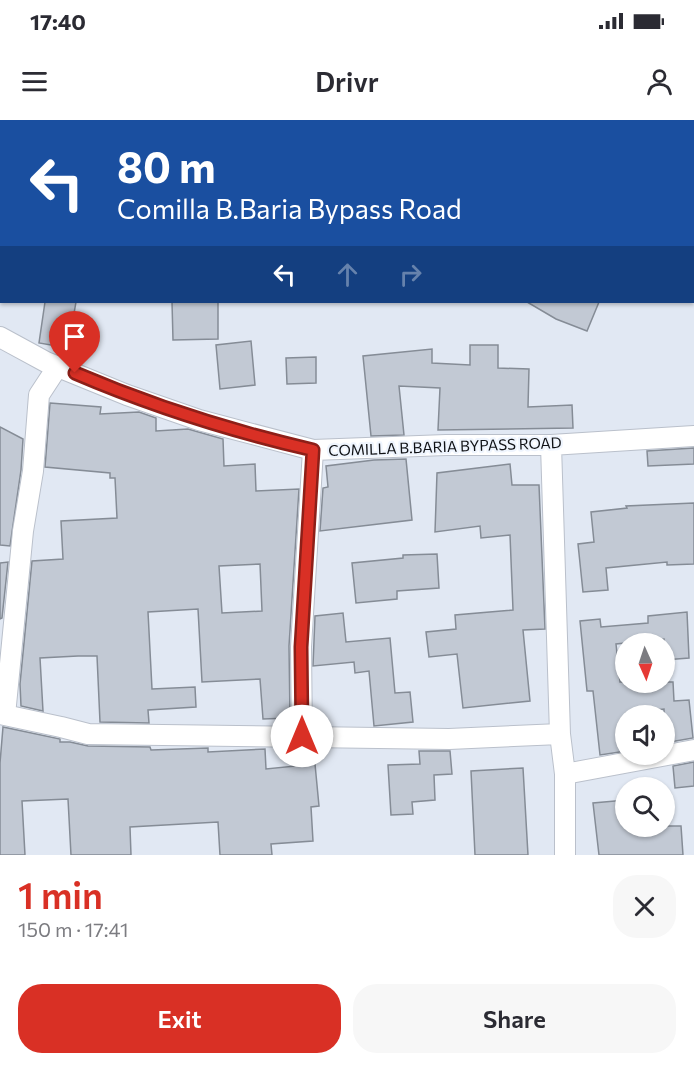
<!DOCTYPE html>
<meta charset="utf-8">
<style>
body{margin:0;font-family:Commissioner,sans-serif;background:#f7f7f7;color:#2b2b33;height:100vh;display:flex;flex-direction:column;font-size:22px;white-space:nowrap}
*{box-sizing:border-box;margin:0}
p{font-size:20px;color:#7c7c81}
.icon{flex:none;width:33px;height:33px;fill:none;stroke:currentColor;stroke-width:2;stroke-linecap:round;stroke-linejoin:round}
.map{position:relative;height:735px;overflow:hidden}
.drawer{display:flex;flex-direction:column;background:#fff;flex:1}
.drawer>*{flex:none}
.banner{position:absolute;left:0px;top:0px;width:694px;height:183px;box-shadow:0 2px 4px #0004;background:#1a4fa0;color:#fff;overflow:hidden}
.needle{width:39px;rotate:177deg}
.fabs{position:absolute;left:615px;top:513px;display:grid;gap:12px}
.fabs a{display:grid;place-items:center;width:60px;height:60px;border-radius:50%;background:#fff;box-shadow:0 2px 4px #0004;font-size:30px}
.pin{position:absolute;display:grid;place-items:center;width:51px;height:51px;color:#fff;margin:-62px -26px;border-radius:50% 50% 50% 0;rotate:-45deg;box-shadow:0 0 6px #0007}
.pin .icon{rotate:45deg}
.me{position:absolute;width:66px;margin:-33px;rotate:0deg;stroke-linejoin:round;filter:drop-shadow(0 0 4px #0008)}
.turn{display:flex;align-items:center;gap:21px;height:126px;padding:0 18px;font-size:27px}
.turn .icon{width:78px;height:78px;stroke-width:2.5}
.turn b{display:block;font-size:42px;line-height:51px}
.lanes{display:flex;align-items:center;height:57px;padding:0 18px;background:#0003;justify-content:center;gap:30px;direction:ltr}
.lanes .off{opacity:.35}
.round{display:grid;place-items:center;flex:none;width:63px;height:63px;border-radius:24px;background:#f7f7f7}
.headline{display:flex;align-items:center;justify-content:space-between;height:102px;padding:0 18px}
h1{font-size:36px;font-weight:600;line-height:45px;color:#d93025}
.cta{display:flex;gap:12px;margin-top:auto;padding:12px 18px}
.cta a{flex:1;height:69px;border-radius:24px;background:#d93025;color:#fff;font-size:24px;font-weight:600;line-height:69px;text-align:center}
.cta a+a{background:#f7f7f7;color:#2b2b33}
.status{display:flex;justify-content:space-between;align-items:center;height:42px;padding:0 30px;background:#fff;direction:ltr}
.status svg{height:16px;fill:currentColor}
header{display:flex;justify-content:space-between;align-items:center;height:78px;padding:0 18px;background:#fff;font-size:27px;font-weight:600}
.map>svg:first-child{display:block}
</style>
<div class="status"><b>17:40</b><svg viewBox="0 0 49 12"><path d="M0 12V9h3v3zM5 12V6h3v6zM10 12V3h3v9zM15 12V0h3v12zM26 1h20v11H26zM47 4h2v5h-2z"/></svg></div>
<header><svg class="icon" aria-label="menu" viewBox="0 0 24 24"><path d="M4 6h16M4 12h16M4 18h16"/></svg>Drivr<svg class="icon" aria-label="person" viewBox="0 0 24 24"><circle cx="12" cy="8" r="4"/><path d="M4 21q1-7 8-7t8 7"/></svg></header>
<div class="map">
<svg width="694" height="735" viewBox="0 0 694 735">
<rect width="100%" height="100%" fill="#e1e8f3"/>
<path fill="#688fcc" stroke="#4d6995" stroke-width="1.5" d="M283,0H694V169L693,2Z"/>
<path fill="#c2c9d4" stroke="#858c96" stroke-width="1.5" fill-rule="evenodd" d="M45,182H76L68,228L39,223Z
M172,182H218V219L173,220Z
M527,182H599L587,211L556,199Z
M251,221L255,265L220,269L216,225Z
M470,225H498V248L529,249L528,287L572,285L573,308L438,310L440,268L399,266L404,315L371,316L363,236L432,229V243L470,245Z
M316,237V263L287,264L286,238Z
M50,283L101,287L100,294L139,292L156,298V311L188,309L223,319L224,346L255,344L256,371L299,369L289,526L290,598L263,599L260,559L202,562L198,489L148,492L152,569L195,567L196,587L148,590L149,603L100,602L97,536H78L40,538L43,591L21,586L20,564L32,441L63,439L61,401L117,398L115,358H110V353L45,347ZM260,444L262,491L222,493L219,446Z
M0,307L23,319L21,350L10,426L0,425Z
M694,328V344L648,346L647,331Z
M406,339L412,400L320,411L323,368L328,367L326,346L374,340Z
M510,344L512,365H539L545,509L523,510L530,581L463,588L457,534L429,537L426,512L456,509L455,495L513,490L510,415L481,418L480,406L435,412L437,353Z
M694,383V444L667,445V442L606,448L608,470L583,472L578,424L594,422L591,392L627,388L626,386Z
M437,434L439,468L397,471V479L356,483L352,443L403,438V435Z
M8,442L2,498L0,499V443Z
M687,492L689,538L664,540V519L616,524L620,562H673L674,581L689,580L693,618L664,623V589L626,593V631L600,635L593,571H587L580,501L600,499L601,507L648,503V496Z
M343,493L346,522L390,518L395,573L410,572L413,602L374,606L369,551L355,553L354,542L313,546L315,496Z
M3,607L60,619V622H70L88,626L150,627L151,630L208,628V632L265,629L266,649L315,644L319,686L311,687L313,721L271,724L272,735H220L218,702L130,707L131,735H71L68,679L22,681L25,735H0V643Z
M419,631H450L452,654L434,655L435,680L412,682L413,694L391,695L388,645L420,644Z
M694,642V666L675,668L673,646Z
M523,648L528,735H475L471,651Z
M626,680V706H681L683,735H599L593,683Z"/>
<g fill="none" stroke-linecap="round" stroke-linejoin="round">
<g stroke="#bac0cb" stroke-width="22">
<path id="street" d="M0,217L46,242L127,275L199,300L313,330L446,325H551L694,316
M551,325L560,614L565,654V735
M0,594L61,607L88,614L449,619L560,614
M5,595L23,411L33,351L39,275L58,246
M302,617L301,527L313,330
M565,654L694,630"/>
</g>
<use href="#street" stroke="#fff" stroke-width="20"/>
</g>
<g fill="none" stroke-linecap="round" stroke-linejoin="round">
<g stroke="#8d1f18" stroke-width="15">
<path id="route" d="M75,253C152,286 231,311 313,330L301,527L302,616"/>
</g>
<use href="#route" stroke="#d93025" stroke-width="10"/>
</g>
<g text-anchor="middle" stroke-width="4.5" stroke-linejoin="round" paint-order="stroke">
<g font-size="15" fill="#0f1115" stroke="#eff5fe">
<text transform="translate(445 327) rotate(-2)" y="5">COMILLA B.BARIA BYPASS ROAD</text>
</g>
</g>
</svg>
<div class="fabs">
<a><svg class="needle" viewBox="-14 -14 28 28"><path d="M0-13l5 13h-10z" fill="#e53935"/><path d="M0 13l5-13h-10z" fill="#7c7c81"/></svg></a>
<a><svg class="icon" aria-label="sound" viewBox="0 0 24 24"><path d="M4 9h4l5-4v14l-5-4H4zM17 9q2 3 0 6"/></svg></a>
<a><svg class="icon" aria-label="search" viewBox="0 0 24 24"><circle cx="10" cy="10" r="6"/><path d="M15 15l6 6"/></svg></a>
</div>
<div class="pin" style="left:75px;top:253px;background:#d93025"><svg class="icon" aria-label="arrive" viewBox="0 0 24 24"><path d="M6 21V4h12l-3 4 3 4H6"/></svg></div>
<svg class="me" style="left:302px;top:616px" viewBox="-20 -20 40 40"><circle r="19" fill="#fff"/><path d="M0-13L10 11 0 6-10 11z" fill="#d93025"/></svg>
<div class="banner">
<div class="turn"><svg class="icon" aria-label="left" viewBox="0 0 24 24"><path d="M17 20v-9H6M10 6l-5 5 5 5"/></svg><div><b>80 m</b>Comilla B.Baria Bypass Road</div></div>
<div class="lanes"><svg class="icon" aria-label="left" viewBox="0 0 24 24"><path d="M17 20v-9H6M10 6l-5 5 5 5"/></svg><svg class="icon off" aria-label="ahead" viewBox="0 0 24 24"><path d="M12 20V5M6 11l6-6 6 6"/></svg><svg class="icon off" aria-label="right" viewBox="0 0 24 24"><path d="M7 20v-9h11M14 6l5 5-5 5"/></svg></div>
</div>
</div>
<section class="drawer">
<div class="headline"><div><h1>1 min</h1><p>150 m · 17:41</p></div><a class="round"><svg class="icon" aria-label="close" viewBox="0 0 24 24"><path d="M6 6l12 12M18 6L6 18"/></svg></a></div>
<div class="cta"><a>Exit</a><a>Share</a></div>
</section>
